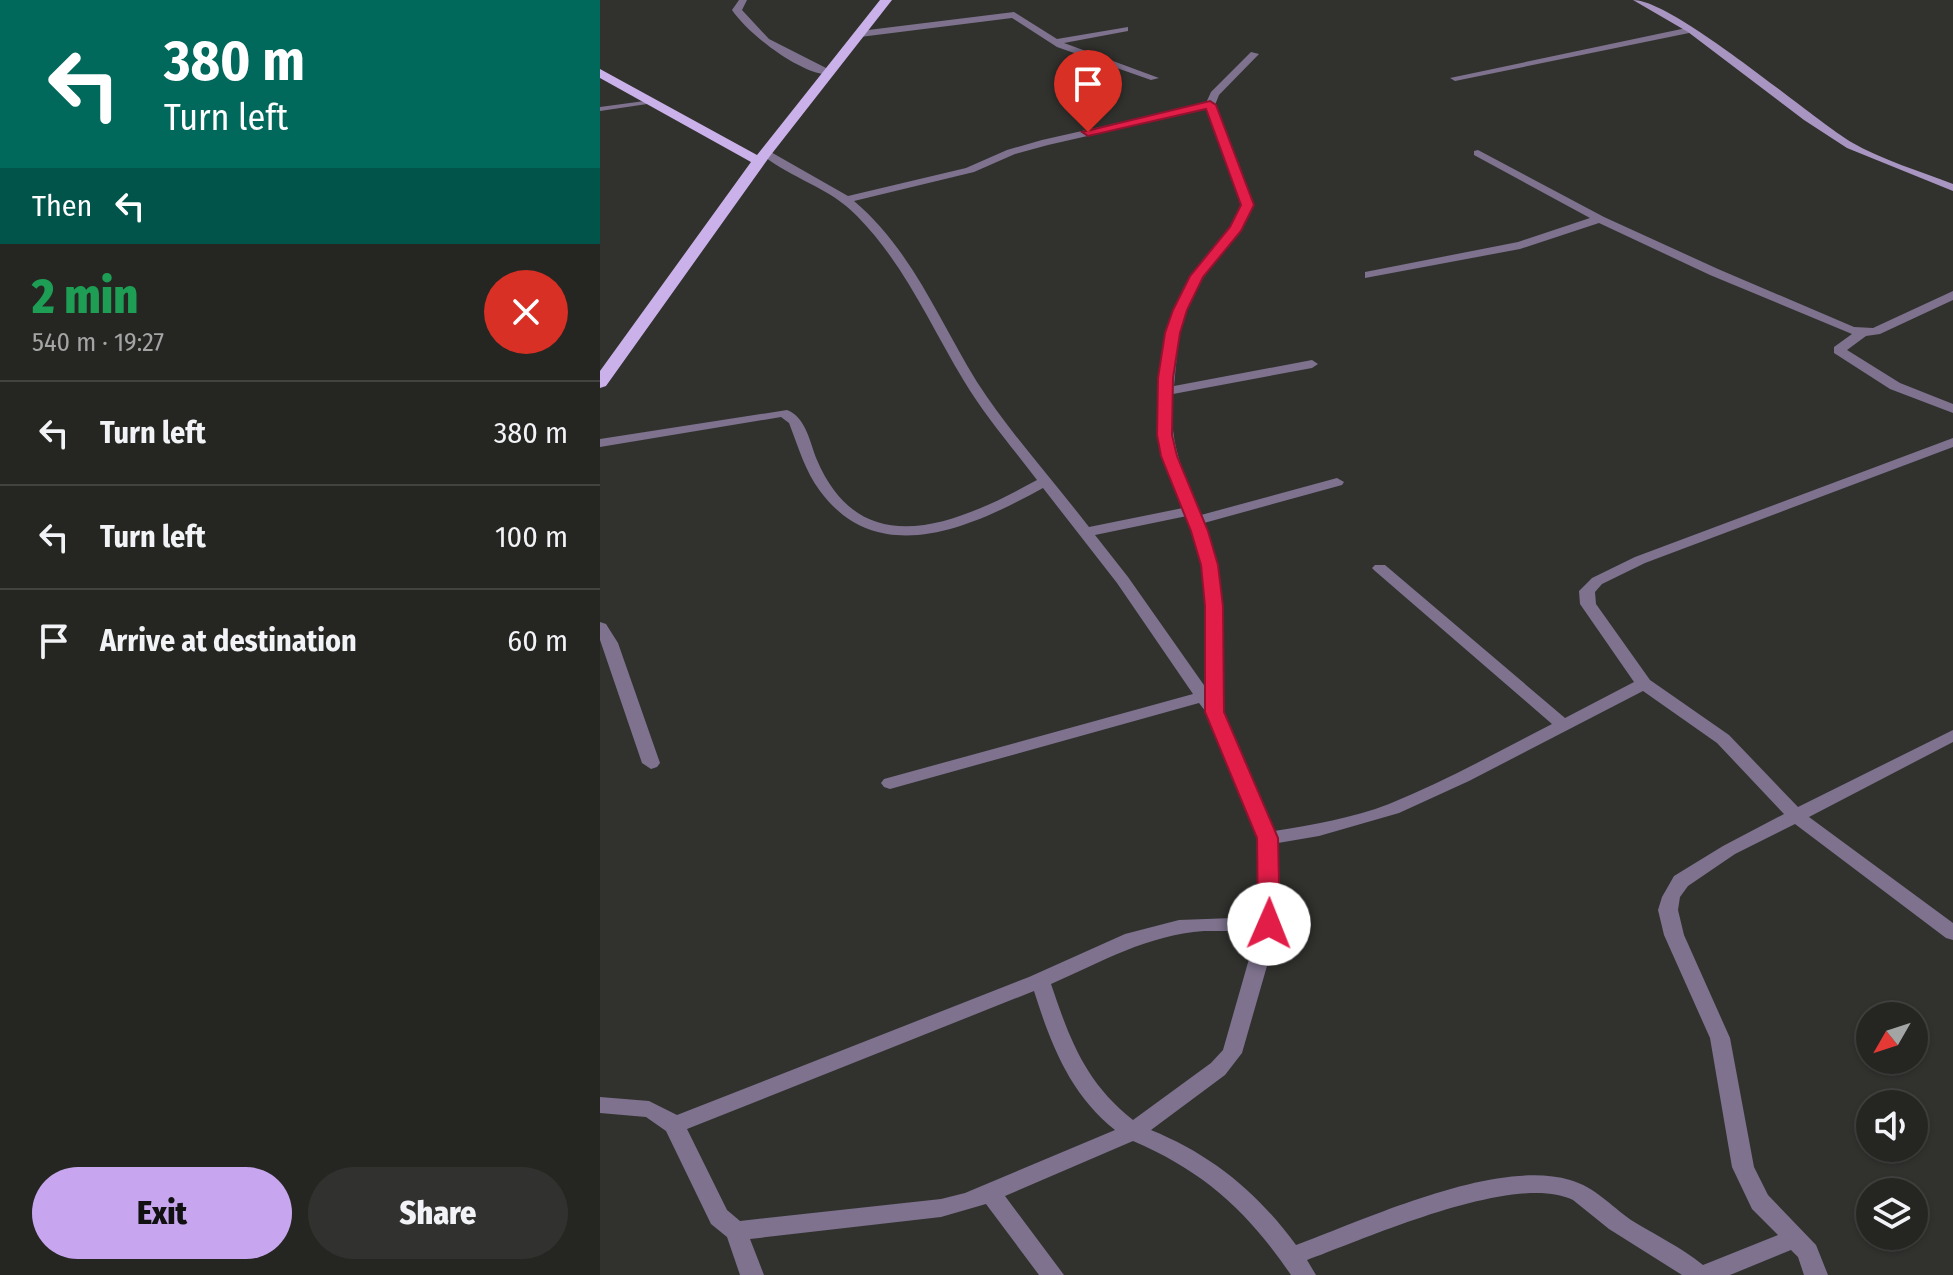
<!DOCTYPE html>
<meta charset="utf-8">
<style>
body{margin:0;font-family:"Fira Sans Condensed",sans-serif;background:#31322f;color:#f1f3f6;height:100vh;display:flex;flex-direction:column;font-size:30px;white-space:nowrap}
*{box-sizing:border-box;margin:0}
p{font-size:26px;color:#a3a5a5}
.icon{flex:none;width:44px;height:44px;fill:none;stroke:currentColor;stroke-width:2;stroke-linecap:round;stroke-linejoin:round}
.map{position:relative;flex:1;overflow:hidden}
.sheet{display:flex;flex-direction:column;background:#252622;width:600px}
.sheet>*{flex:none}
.top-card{background:#00695c;color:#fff;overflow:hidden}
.needle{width:52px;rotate:231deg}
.controls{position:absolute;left:1256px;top:1002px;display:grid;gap:16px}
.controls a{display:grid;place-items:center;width:72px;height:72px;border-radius:50%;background:#252622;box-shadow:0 2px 6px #0004,0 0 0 2px #424340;font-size:40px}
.pin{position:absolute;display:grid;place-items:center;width:68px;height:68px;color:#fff;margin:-82px -34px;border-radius:50% 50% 50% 0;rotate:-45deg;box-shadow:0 0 8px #0007}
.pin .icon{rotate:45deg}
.me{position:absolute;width:88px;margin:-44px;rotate:1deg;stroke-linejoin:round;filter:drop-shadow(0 0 6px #0008)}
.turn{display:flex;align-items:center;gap:28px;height:168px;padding:0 32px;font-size:36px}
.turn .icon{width:104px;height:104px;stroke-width:2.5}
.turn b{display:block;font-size:56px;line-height:68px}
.then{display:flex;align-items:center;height:76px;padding:0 32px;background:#0003;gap:16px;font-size:30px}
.round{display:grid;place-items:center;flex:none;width:84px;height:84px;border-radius:42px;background:#31322f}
.head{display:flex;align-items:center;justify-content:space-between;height:136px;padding:0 32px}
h1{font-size:48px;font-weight:800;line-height:60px;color:#1e9e55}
.primary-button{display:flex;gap:16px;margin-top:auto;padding:16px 32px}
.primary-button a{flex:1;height:92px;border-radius:48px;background:#c8a6ef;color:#111;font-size:32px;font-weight:800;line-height:92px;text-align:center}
.primary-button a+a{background:#31322f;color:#f1f3f6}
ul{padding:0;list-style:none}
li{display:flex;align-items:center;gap:24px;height:104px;padding:0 32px;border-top:2px solid #424340}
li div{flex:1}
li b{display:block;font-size:30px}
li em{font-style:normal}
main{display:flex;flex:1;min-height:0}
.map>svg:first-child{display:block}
</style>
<main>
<section class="sheet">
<div class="top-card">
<div class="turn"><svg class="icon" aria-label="left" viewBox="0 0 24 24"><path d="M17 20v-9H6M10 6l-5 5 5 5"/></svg><div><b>380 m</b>Turn left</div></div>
<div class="then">Then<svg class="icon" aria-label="left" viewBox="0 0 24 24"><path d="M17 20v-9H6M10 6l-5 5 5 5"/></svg></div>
</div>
<div class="head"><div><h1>2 min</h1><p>540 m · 19:27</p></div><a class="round" style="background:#d93025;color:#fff"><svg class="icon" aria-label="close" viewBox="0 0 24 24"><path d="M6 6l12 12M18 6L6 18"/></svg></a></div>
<ul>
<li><svg class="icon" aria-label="left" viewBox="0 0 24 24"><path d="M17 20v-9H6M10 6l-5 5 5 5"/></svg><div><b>Turn left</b></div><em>380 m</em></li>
<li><svg class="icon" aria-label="left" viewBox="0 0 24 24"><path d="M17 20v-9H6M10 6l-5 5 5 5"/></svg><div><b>Turn left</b></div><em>100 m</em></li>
<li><svg class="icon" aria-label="arrive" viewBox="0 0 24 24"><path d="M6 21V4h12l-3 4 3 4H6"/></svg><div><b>Arrive at destination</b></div><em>60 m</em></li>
</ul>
<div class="primary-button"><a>Exit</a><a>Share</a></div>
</section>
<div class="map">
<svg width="1353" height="1275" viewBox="0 0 1353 1275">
<rect width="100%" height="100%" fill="#31322e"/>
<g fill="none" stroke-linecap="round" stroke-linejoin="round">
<path fill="#7e728e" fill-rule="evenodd" d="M52,100L55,102L54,103L0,111V107Z"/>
<path fill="#7e728e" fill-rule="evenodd" d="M139,0H147L142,10L169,39L232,71V75C202,76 149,35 132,10Z
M414,12L457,39L528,27V31L464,43L559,78L551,80L457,47L412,18L260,37L255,34L260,31Z
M1091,27L1096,30L1094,32L855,81L850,78Z
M651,52L659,54L619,95L615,105L653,205L642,229L612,264L592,296L579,333L574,386L712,360L718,364L712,368L573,394C568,442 583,472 601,515L737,478L744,482L742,485L604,523L617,565L622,606V712L674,831C712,825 753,818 789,804C845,781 898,752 952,724L775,571L772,568L775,565H785L965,718L1034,682L980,604L979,591L992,578L1035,557L1353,438V447L1045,563L1002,584L995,592L996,604L1050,680L1129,735L1198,807L1353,730V742L1209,817L1353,923V940L1346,938L1195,824L1135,854L1088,886L1080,897L1078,910L1084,935L1130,1038L1154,1167L1168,1195L1216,1245L1228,1275H1204L1198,1257L1191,1250L1130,1275H1082L1009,1229L973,1200C916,1171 765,1239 707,1260L716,1275H691C647,1211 605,1172 533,1141L405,1196L464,1275H439L386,1204L341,1217L150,1239L164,1275H140L127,1237L111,1224L66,1131L46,1117L0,1113V1097L49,1101L77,1115L429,977L525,934L579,920L660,917L659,838L606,712L599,703L290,789L284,787L281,783L284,779L593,694L517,583L443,488C374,526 279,571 220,491C205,471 198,446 189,423L181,417L0,447V439L187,410C206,417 210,443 217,460C263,568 362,521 437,480C412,447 385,416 364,381C329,323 305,265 257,216C230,187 189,178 160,153L169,151L248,196L366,168L407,150L442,140L606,103L611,92ZM606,109L641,205L631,228L603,259L580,296L567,333L558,392V435L562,456L583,508L489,527C452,479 410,433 377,382C339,320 311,249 254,201L374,172L415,154L448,145ZM587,516C609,571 606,629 606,688L528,577L495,535ZM1043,691L1117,743L1184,814L1123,846L1074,876L1062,897L1058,910L1064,935L1110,1038L1132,1167L1152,1209L1178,1235L1103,1265C1081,1247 1055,1235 1031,1220C1011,1206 995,1187 970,1180C896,1158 767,1219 696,1245C657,1192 612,1155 551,1130L625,1075L642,1053L679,924L678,843L719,836L799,813L869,781ZM604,931H657L623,1050L611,1063L533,1120C485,1082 470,1040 451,984C502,962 547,935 604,931ZM434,991C451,1045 470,1094 515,1130L365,1193L341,1199L140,1221L127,1210L87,1129Z
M878,150L1004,217L1118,269L1254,327L1273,328L1353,291V300L1280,334L1266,336L1247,350L1300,383L1353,404V413L1290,389L1234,353V347L1252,334L1110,275L999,223L920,249L765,278V272L918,242L990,218L874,155V151Z
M0,622L6,624L18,643L60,763L57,767L51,769L42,763L0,640Z"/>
<path fill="#a995c2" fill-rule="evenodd" d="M1033,0C1074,0 1206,114 1251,142C1282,160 1320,171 1353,184V191L1247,148L1204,120L1088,32Z"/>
<path fill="#cbb1ea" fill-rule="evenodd" d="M280,0H292L170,156L6,386L0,388V371L151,162L0,78V69L157,155Z"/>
</g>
<path fill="#e11d48" stroke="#92132f" stroke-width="2" d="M610,101L616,105L654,205L641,231L603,277L587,310L580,333L573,378L572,435L577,456L608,531L618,565L623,606L624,712L678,838L680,924L677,929H661L658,924L657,838L605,712V606L601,565L591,531L561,456L557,435L558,378L565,333L573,310L590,276L630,227L641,205L606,109L488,136L482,132Z"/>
</svg>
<div class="controls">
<a><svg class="needle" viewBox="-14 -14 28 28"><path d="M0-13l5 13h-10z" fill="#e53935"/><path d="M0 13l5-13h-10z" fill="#a3a5a5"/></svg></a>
<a><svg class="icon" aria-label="sound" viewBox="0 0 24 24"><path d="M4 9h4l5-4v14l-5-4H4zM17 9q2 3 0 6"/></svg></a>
<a><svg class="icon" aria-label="layers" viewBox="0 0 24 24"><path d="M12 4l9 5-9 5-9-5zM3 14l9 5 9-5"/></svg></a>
</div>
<div class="pin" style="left:488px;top:132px;background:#d93025"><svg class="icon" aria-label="arrive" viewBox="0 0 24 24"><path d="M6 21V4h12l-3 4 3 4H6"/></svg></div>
<svg class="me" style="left:669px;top:924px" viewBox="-20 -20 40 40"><circle r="19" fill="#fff"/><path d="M0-13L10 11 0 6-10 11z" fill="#e11d48"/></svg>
</div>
</main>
